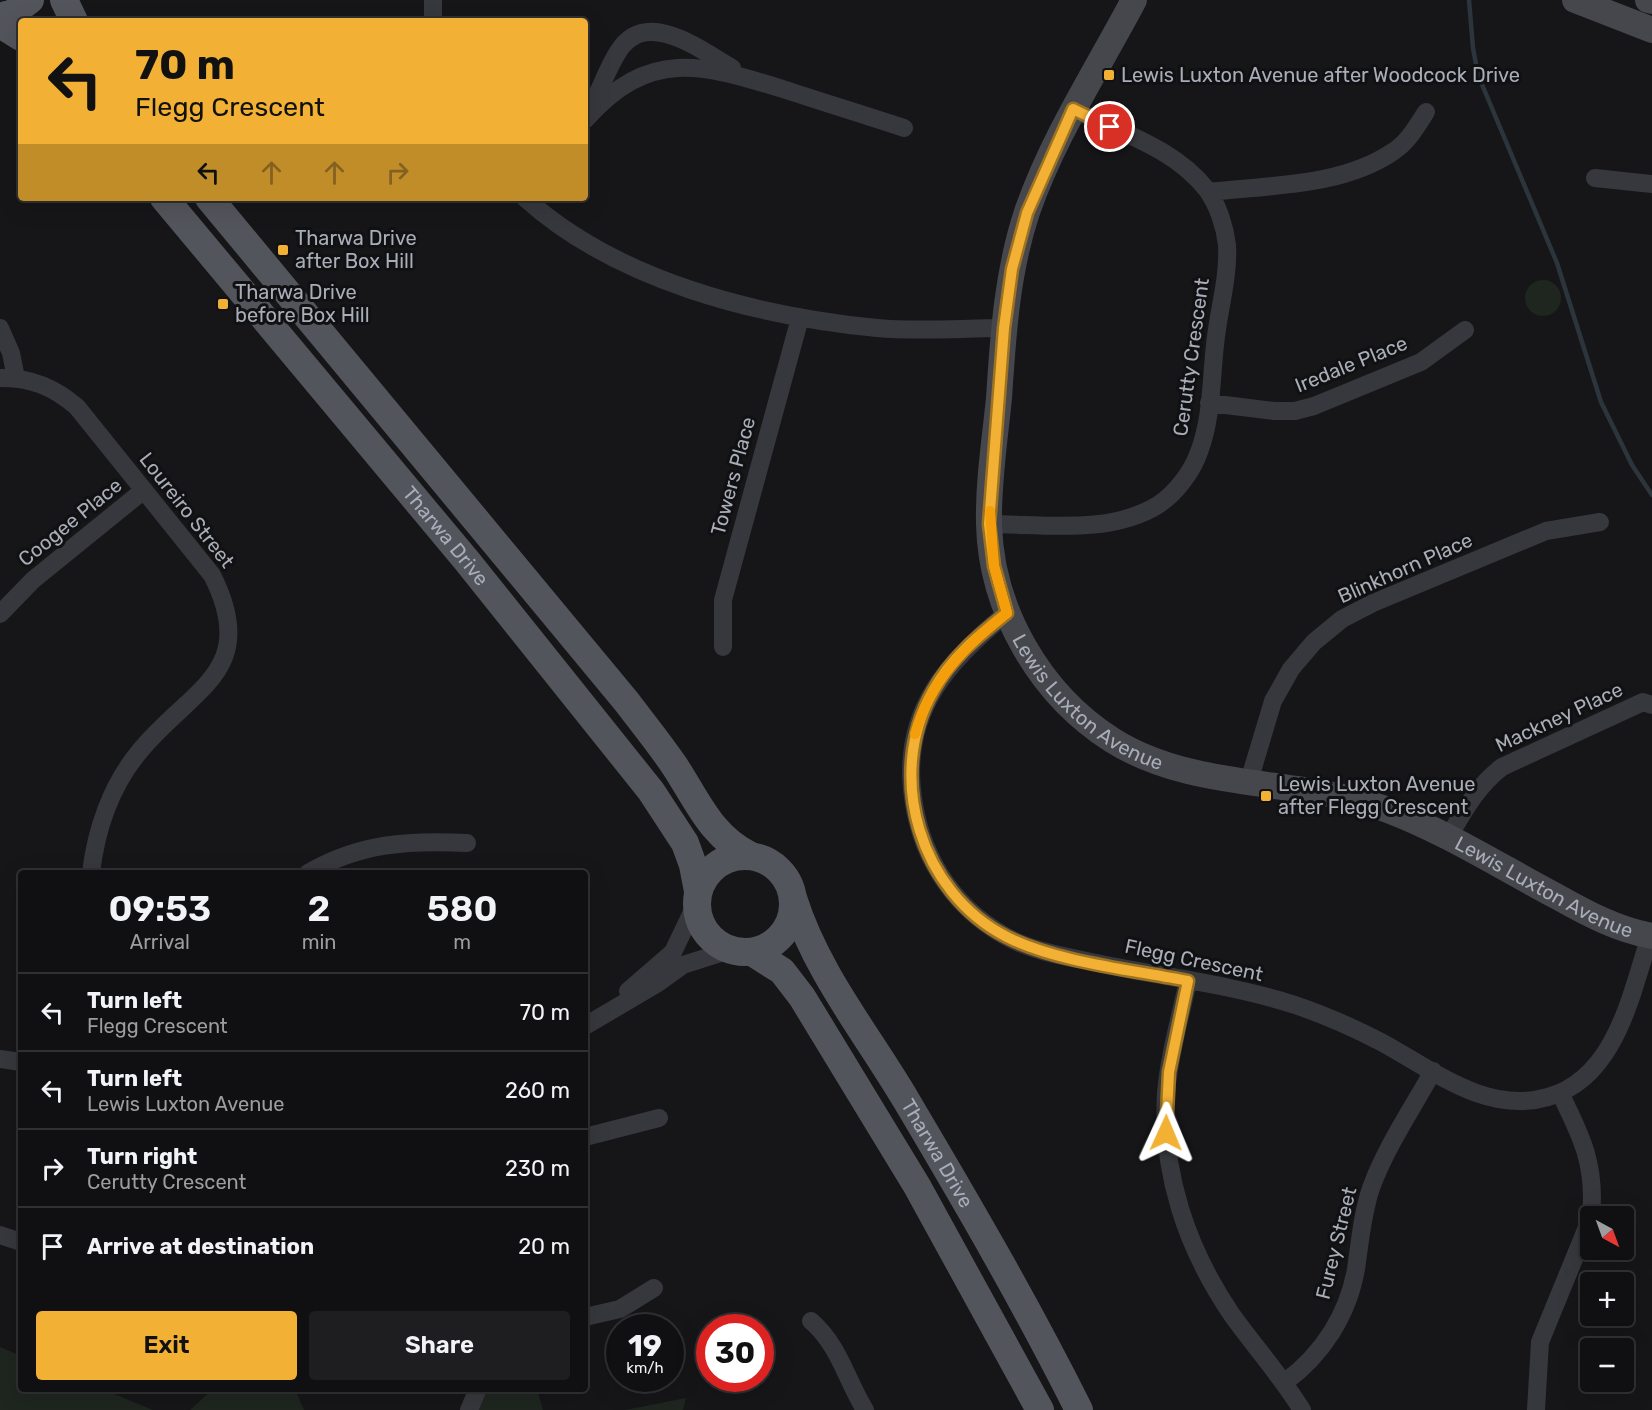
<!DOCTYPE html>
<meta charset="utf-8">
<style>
body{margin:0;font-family:Rubik,sans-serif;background:#1e1e20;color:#f1f3f6;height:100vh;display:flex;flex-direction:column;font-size:22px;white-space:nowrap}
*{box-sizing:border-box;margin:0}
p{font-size:20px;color:#9c9d9f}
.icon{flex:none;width:33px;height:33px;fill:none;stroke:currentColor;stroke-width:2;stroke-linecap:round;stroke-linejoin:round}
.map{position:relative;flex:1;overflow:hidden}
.sheet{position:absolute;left:18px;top:870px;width:570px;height:522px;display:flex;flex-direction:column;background:#101012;border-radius:6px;box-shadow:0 6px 24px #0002,0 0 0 2px #303032}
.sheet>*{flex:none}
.top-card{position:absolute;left:18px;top:18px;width:570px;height:183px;border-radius:6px;box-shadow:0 6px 24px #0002,0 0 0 2px #303032;background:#f2b134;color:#111;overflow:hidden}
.needle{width:39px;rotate:139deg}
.tools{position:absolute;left:1580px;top:1206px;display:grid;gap:12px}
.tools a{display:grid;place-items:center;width:54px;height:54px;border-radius:6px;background:#101012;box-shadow:0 6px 24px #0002,0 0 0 2px #303032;font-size:30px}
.speed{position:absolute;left:606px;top:1314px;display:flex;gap:12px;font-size:30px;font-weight:700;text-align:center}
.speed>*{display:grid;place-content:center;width:78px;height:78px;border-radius:50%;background:#101012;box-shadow:0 6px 24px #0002,0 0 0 2px #303032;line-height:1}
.speed small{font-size:15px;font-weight:400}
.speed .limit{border:9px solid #d22;background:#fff;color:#111}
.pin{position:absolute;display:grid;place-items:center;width:51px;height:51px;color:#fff;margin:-26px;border:3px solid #fff;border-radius:50%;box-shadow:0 2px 6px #0007}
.me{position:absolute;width:66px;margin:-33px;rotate:1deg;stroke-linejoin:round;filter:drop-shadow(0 0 4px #0008)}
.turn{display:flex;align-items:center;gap:21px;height:126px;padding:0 18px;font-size:27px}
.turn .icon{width:78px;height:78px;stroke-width:2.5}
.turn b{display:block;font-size:42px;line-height:51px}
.lanes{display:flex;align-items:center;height:57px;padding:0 18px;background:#0003;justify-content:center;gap:30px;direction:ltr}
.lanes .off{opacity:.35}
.eta{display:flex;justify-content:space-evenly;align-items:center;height:102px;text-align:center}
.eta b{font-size:36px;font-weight:600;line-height:42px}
.action{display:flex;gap:12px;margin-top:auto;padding:12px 18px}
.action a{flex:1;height:69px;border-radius:6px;background:#f2b134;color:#111;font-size:24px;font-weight:600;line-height:69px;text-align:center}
.action a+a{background:#1e1e20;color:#f1f3f6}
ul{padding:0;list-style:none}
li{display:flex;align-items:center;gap:18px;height:78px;padding:0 18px;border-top:2px solid #303032}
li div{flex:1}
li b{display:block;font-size:22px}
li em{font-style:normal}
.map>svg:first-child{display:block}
</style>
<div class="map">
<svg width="1652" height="1410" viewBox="0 0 1652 1410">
<rect width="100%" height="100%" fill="#161618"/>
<path fill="#1e261f" d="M1525 298a18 18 0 1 1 36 0a18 18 0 1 1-36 0Z
M0,1347L21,1356V1389H102L153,1410H0Z
M213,1389H295L304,1410H190Z
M488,1389H537L543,1410H478Z
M686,1398L683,1410H625Z"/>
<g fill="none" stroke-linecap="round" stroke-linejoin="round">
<path stroke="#2c353c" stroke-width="4.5" d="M1469,0L1473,48L1478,75L1557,263L1601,402L1632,465L1652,495"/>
<path stroke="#37383d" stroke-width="18" d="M433,21V0
M591,106C601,89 607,69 618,52C646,6 702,51 732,68
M585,120C650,47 702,64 786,90C825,103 865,115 904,128
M1595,178L1652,184
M1209,192C1269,185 1342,187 1394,151C1408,142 1417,126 1426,112
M525,198C617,281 756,316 877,328C919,332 962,328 1004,328
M0,328L11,353L16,378
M0,378C30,377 54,387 77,407L212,575C261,672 191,688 139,752C111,786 96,830 91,873
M1209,403L1274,411H1295L1314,406L1421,362L1465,330
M989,524C1044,524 1109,535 1158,505C1176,493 1192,472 1199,452C1212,418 1211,380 1215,345C1218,312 1229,278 1227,245C1225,227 1218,205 1207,190C1175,148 1119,132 1073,109
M1007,613C949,660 904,709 912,789C918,852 950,905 1005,936C1033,952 1069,957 1101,964C1165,977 1233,985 1295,1005C1325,1015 1354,1028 1381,1042C1433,1070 1487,1115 1548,1097C1616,1078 1631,994 1650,936
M0,614L33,580L144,490
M723,647V600L800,318
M1249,781L1273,701L1291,669L1314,642L1342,619L1373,603L1546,531L1600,522
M1448,838C1464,811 1477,786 1502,767L1643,702L1652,705
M308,873C360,843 408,840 467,843
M1188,981C1180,1018 1169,1056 1166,1093C1161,1173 1187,1249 1232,1315C1255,1347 1281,1376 1302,1410
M628,991L673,952L696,904
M585,1026L658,983L683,965L730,950
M0,1059L21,1062
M1560,1093C1582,1137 1596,1166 1591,1216
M585,1137L659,1118
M0,1235L21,1242
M585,1317L620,1309L654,1288
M811,1321C839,1345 846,1379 865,1410
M1285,1382C1322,1355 1348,1315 1356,1269C1360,1242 1362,1215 1371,1188C1386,1147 1412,1109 1433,1071
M469,1410L478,1389
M1536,1410L1540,1342L1590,1220"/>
<g stroke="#45474d" stroke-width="26">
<path id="s1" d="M1134,0C1097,70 1053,137 1027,212C1007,272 1003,336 999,398C995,439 988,482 989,524C991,610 1040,694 1112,740C1194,792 1299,777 1388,810C1446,832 1501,867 1556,896C1586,913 1618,930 1652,936"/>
<path d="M1575,0L1652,30"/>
<path d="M1648,0L1652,1"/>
</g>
<g stroke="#53555c" stroke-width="28">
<path d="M64,0L74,21"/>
<path d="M0,17L13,13L30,0"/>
<path d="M0,24L21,37"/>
<path id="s2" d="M164,198L467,561L651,791L685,843L693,865L698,891"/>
<path d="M209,198L626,701C642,722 659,743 674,765C698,801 710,836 751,856"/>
<circle cx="745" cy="904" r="48"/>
<path id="s3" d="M793,898C816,972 867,1034 906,1100C966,1201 1026,1304 1079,1410"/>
<path d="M752,952L782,971L802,997L917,1186L1040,1410"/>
</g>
</g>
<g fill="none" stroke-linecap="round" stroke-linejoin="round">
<g stroke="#9d7322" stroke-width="15">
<path id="route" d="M1110,127L1073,109L1027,213L1012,269L1004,328L989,524L994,566L1007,613C978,636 951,658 933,691C885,776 920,893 1007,937C1056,962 1133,970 1188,981L1169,1072L1166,1133"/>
</g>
<use href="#route" stroke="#f2b134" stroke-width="10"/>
<path stroke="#f59e0b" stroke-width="10" d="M915,734C930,681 965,646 1007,613L994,566L990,511"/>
</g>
<g fill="#f2b134" stroke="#111113" stroke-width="2">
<rect x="1103" y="69" width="12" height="12" rx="3"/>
<rect x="277" y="244" width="12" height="12" rx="3"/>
<rect x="217" y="298" width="12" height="12" rx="3"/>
<rect x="1260" y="790" width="12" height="12" rx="3"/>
</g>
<g text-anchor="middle" stroke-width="6" stroke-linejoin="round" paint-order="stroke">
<g font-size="20" fill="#a8adb8" stroke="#111113" text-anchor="start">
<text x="1121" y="82">Lewis Luxton Avenue after Woodcock Drive</text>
<text x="295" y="245">Tharwa Drive<tspan x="295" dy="23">after Box Hill</tspan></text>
<text x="235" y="299">Tharwa Drive<tspan x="235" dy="23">before Box Hill</tspan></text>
<text x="1278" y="791">Lewis Luxton Avenue<tspan x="1278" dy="23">after Flegg Crescent</tspan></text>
</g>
<g font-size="20" fill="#a8adb8" stroke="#111113">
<text transform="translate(1191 357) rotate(-82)" y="7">Cerutty Crescent</text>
<text transform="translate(1351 364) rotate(-22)" y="7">Iredale Place</text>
<text transform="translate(733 476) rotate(-75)" y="7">Towers Place</text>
<text transform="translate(187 510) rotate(52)" y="7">Loureiro Street</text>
<text transform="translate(70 522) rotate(-39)" y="7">Coogee Place</text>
<text dy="7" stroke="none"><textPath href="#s2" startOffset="440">Tharwa Drive</textPath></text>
<text transform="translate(1405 568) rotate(-24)" y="7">Blinkhorn Place</text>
<text dy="7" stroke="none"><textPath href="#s1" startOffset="768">Lewis Luxton Avenue</textPath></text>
<text transform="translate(1559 717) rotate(-25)" y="7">Mackney Place</text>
<text dy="7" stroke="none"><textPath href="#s1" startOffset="1272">Lewis Luxton Avenue</textPath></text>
<text transform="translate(1194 960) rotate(12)" y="7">Flegg Crescent</text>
<text dy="7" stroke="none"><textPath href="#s3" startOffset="294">Tharwa Drive</textPath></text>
<text transform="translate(1336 1243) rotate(-76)" y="7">Furey Street</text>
</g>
</g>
</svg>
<div class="tools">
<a><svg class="needle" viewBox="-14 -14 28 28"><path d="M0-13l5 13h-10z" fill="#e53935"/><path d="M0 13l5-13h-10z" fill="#9c9d9f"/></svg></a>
<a>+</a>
<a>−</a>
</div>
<div class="speed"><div>19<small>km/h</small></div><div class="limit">30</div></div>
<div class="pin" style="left:1110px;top:127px;background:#d93025"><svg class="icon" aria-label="arrive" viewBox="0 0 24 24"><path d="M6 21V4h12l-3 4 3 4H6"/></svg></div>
<svg class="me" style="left:1166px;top:1133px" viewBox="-20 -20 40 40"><path d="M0-17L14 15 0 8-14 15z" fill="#f2b134" stroke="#fff" stroke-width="4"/></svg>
<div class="top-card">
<div class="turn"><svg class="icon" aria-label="left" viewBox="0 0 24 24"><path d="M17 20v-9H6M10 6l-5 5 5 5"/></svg><div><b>70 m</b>Flegg Crescent</div></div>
<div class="lanes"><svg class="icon" aria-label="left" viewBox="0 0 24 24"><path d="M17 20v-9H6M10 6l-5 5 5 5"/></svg><svg class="icon off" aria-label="ahead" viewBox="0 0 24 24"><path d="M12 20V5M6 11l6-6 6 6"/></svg><svg class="icon off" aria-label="ahead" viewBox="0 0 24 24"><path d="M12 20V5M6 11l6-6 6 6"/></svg><svg class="icon off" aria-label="right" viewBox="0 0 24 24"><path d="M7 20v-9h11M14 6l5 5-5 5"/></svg></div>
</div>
<section class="sheet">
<div class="eta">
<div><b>09:53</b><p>Arrival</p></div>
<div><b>2</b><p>min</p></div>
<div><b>580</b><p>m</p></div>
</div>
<ul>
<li><svg class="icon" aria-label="left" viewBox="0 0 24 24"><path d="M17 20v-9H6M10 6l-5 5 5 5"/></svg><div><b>Turn left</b><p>Flegg Crescent</p></div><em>70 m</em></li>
<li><svg class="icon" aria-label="left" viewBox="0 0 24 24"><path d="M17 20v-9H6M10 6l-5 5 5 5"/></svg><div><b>Turn left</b><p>Lewis Luxton Avenue</p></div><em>260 m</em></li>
<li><svg class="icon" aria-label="right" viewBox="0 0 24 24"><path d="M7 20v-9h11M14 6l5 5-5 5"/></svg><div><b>Turn right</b><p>Cerutty Crescent</p></div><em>230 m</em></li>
<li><svg class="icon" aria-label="arrive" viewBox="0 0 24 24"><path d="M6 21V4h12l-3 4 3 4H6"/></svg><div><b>Arrive at destination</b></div><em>20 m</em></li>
</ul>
<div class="action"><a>Exit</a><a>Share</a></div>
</section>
</div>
